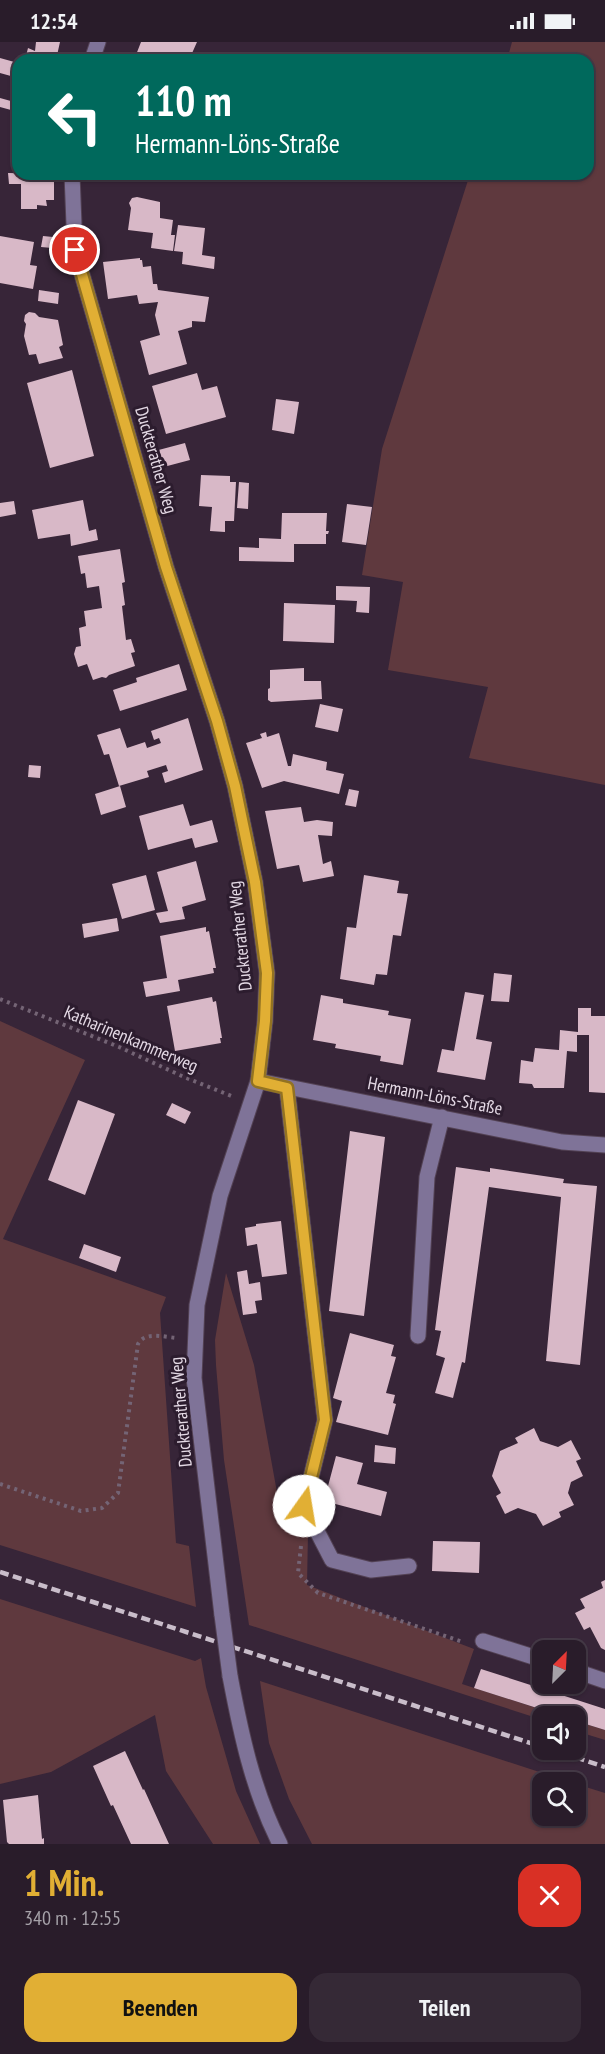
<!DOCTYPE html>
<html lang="de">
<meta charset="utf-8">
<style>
body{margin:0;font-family:"PT Sans Narrow",sans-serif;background:#352936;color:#f1f3f6;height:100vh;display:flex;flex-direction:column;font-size:22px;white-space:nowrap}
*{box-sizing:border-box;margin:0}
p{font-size:20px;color:#a5a1a8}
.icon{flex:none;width:33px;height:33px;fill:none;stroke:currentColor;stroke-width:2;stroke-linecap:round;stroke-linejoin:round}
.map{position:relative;height:1802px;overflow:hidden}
.panel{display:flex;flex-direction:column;background:#291c2a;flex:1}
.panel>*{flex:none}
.hud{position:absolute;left:12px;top:12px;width:582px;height:126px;border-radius:18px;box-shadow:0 2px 4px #0004,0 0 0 2px #453a47;background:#00695c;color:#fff;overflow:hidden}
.needle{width:39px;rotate:24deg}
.buttons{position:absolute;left:532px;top:1598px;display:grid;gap:12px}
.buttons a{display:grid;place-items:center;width:54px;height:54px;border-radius:12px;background:#291c2a;box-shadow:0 2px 4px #0004,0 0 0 2px #453a47;font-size:30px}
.pin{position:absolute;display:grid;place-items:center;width:51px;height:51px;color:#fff;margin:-26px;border:3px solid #fff;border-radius:50%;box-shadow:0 2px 6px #0007}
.me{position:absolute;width:66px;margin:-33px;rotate:13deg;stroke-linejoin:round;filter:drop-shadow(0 0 4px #0008)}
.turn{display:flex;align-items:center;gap:21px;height:126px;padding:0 24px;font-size:27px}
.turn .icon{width:78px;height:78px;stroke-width:2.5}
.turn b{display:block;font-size:42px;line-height:51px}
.round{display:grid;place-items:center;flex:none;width:63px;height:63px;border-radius:18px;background:#352936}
.head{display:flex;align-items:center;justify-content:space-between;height:102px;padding:0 24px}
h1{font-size:36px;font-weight:800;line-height:45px;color:#e1af34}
.button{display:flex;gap:12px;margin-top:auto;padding:12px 24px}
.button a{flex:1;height:69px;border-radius:18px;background:#e1af34;color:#111;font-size:24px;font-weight:800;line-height:69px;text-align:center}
.button a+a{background:#352936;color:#f1f3f6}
.status{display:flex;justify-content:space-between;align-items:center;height:42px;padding:0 30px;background:#291c2a;direction:ltr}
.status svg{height:16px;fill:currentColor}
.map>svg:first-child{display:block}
</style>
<div class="status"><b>12:54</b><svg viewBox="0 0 49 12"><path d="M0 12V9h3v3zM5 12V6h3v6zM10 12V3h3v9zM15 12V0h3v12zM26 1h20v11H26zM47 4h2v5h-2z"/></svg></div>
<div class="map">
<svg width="605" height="1802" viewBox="0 0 605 1802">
<rect width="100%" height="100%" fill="#372538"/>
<path fill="#5f393e" d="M512,0H605V743L469,716L488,645L388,628L403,540L362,533L382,407L470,132H588V18H507Z
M0,979L85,1018L3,1197L166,1255L160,1271L176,1501L189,1504L196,1565L0,1503Z
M226,1231L254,1323L280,1467L308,1491L307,1543L474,1607L462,1642L561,1674H543V1678L249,1583L224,1418L216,1323L215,1298Z
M0,1557L195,1619L201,1616L206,1645L236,1749L260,1802H213L166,1729L155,1673L51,1730L0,1742Z
M260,1639L570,1740H543V1773H576V1742L605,1751V1802H312L289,1757L269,1701Z
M576,1679L605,1688V1698L576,1689Z"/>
<path fill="#d8b8c7" d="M36,0H60L56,18H25L28,6L35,9Z
M141,0H197L189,18H134Z
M0,16L18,21V36L0,31Z
M0,56L18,61V63L11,68L0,65Z
M12,104L18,105V115H12Z
M8,131L54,132V158H46L47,164L37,163V167H21V142H9Z
M137,155L160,160V176L173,178L171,193H175L173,209L151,206L153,191L128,188L131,166L129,161L132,156Z
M178,183L205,186L202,213L215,215L214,227L182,222L183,210L174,209Z
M0,194L34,200L30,223L37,224L33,247L0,241Z
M43,194L53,195L52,206L41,205Z
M140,216V218H142L143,225L151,224L153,242H157L158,248L209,255L205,280L192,279V285L178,289L187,322L149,333L140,299L160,293L155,273L158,260L139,262L137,253L108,257L103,220Z
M39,248L59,251L58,262L38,259Z
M29,270L35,271L39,275L58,278L63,303L59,305L63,316L39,322L36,312L29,313L24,294L26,282L24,279L25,273Z
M72,328L94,414L50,426L27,341Z
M197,331L202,348L217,344L226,375L166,392L152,344Z
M276,357L299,360L294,392L272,388Z
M185,401L190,418L156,427L151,410Z
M201,433L230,434V440H236L234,479H225V490L210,489L212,465L199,464Z
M239,440L249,441L248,467L237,466Z
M83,458L89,489L96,487L98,498L71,504L70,492L38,497L32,468Z
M14,459L16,472L0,475V461Z
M347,462L372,465L366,503L342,500Z
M282,471H327L326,489H329L328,492H326V502H294V520L239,519V505L259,506V496L281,497Z
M120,507L125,540L122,541L125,563L122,564L126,598L131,597L135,610L131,611L135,624L109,633L106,636L102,635L93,638L87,622L78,625L74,612L76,605L81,604L79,586L86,584L84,569L102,566L99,544L87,546L85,531L81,532L78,514Z
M336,544L370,545L369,571L356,570L357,559L336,558Z
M284,561L335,563L334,601L283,599Z
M179,622L187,648L120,669L113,648L137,640L136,636Z
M304,626V639H321L322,657L271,660L268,658V647L270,646V628Z
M320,662L343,667L338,690L315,685Z
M188,676L203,728L165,741L162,731L168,729L166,723L147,729L149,735L119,744L109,712L104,713L97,693L120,686L127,706L145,700L147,706L161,701L159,696L154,698L151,689Z
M266,690L267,695L279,691L288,724H291L293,712L327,720L326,728L344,732L339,752L284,739L262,746L246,701L262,696L260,692Z
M29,723L41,724L40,736L28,735Z
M120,744L126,765L101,773L95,752Z
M349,747L359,749L356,765L345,763Z
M183,762L190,784L212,778L218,800L195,806L192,796L148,808L139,774Z
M301,765L304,780L317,778L333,780L332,794L318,793L323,822L331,819L334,834L303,840L299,823L277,827L265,769Z
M196,819L206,858L182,865L185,877L160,881L156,871L168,869L157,830Z
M146,833L155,868L122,877L112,842Z
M364,833L399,839L397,851L408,852L401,894L393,893L387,933L376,932L374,943L340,937L347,885L356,886Z
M117,876L119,889L84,896L82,882Z
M206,885V890L209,889L216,926H213L214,931L178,938L180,949L146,955L143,940L167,936L160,894Z
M494,931L512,933L509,960L491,959Z
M465,950L484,953L476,997L492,1000L485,1038L437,1030L442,1007L454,1009Z
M321,953L343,957V961L389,969L388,973L411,977L403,1023L380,1019L381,1014L335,1006L336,1002L313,998Z
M212,955L213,960L216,959L219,978L222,996H220L221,1001L175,1009L167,964Z
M578,966H591V974H605V1051L589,1050V993H577V1010L567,1009L564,1046H534L532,1042L519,1041L521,1018L533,1020L535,1006L559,1008L560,988L578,990Z
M78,1058L115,1072L85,1153L48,1138Z
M172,1061L191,1070L185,1082L166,1073Z
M350,1089L385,1095L364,1274L329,1269Z
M456,1125L490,1130V1126L564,1137L563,1141L597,1144L580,1323L546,1319L561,1155L489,1145L465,1321L462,1320L453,1356L435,1351L445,1316L436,1313L441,1289L435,1288Z
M281,1179L287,1232L262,1235L257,1202L247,1204L245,1186L256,1184V1182Z
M84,1202L121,1215L116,1230L79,1216Z
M247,1228L249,1242L260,1240L262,1258L255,1259L257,1271L243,1273L237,1230Z
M350,1291L394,1303L391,1314L396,1315L386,1351L395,1353L393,1361L396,1362L388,1393L336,1380L342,1359L333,1356Z
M534,1386L540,1399L558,1405L571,1398L581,1417L576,1419L583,1434L571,1440L568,1451L574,1463L559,1470L561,1475L543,1484L536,1472L518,1466L505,1472L496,1454L501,1451L492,1434L500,1409L518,1401L515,1396Z
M375,1403L396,1406L395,1422L374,1420Z
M336,1414L363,1421L357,1442L387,1450L381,1474L324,1459Z
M433,1499L480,1500L479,1531L432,1529Z
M605,1538V1608L601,1606L590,1585L584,1588L575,1571L585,1566L580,1557L603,1546L601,1540Z
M481,1627L605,1667V1688L576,1679V1674H562L474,1646Z
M125,1709L143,1748L144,1747L169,1802H131L113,1763L111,1764L93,1724Z
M38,1753L42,1797L44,1796V1802H9L7,1800L3,1758Z"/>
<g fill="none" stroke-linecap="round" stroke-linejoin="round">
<g stroke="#534254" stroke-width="17">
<path id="minor" d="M92,18L98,0
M72,132L75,208L166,525L217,679L235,744L255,840L267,931L265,979L258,1039L220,1154L197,1263L194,1336L222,1573
M258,1039L562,1100L605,1103
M287,1046L325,1378L304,1464L332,1518L371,1528L409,1524
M418,1294L427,1135L442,1075
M483,1599L543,1618
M576,1629L605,1639
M230,1634C241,1692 253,1749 280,1802"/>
</g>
<path stroke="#746475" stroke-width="4" stroke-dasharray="3 4.5" stroke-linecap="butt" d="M0,957L119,1005L184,1035L234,1055
M0,1442L81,1469L102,1466L118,1451L138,1302C145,1289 164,1295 177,1296
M301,1504L298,1531L318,1551L463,1600"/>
<use href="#minor" stroke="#7f7398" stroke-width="15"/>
<path stroke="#c9bdca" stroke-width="4.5" stroke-dasharray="9 4.5" stroke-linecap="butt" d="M0,1530L543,1705
M550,1707L605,1725"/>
<g stroke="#534254" stroke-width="17" stroke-linecap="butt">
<path id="minor-bridge" d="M222,1573L230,1634"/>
</g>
<use href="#minor-bridge" stroke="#7f7398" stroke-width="15"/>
</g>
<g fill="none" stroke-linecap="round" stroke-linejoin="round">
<g stroke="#927222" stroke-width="15">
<path id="route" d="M75,208L166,525L217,679L235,744L255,840L267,931L265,979L258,1039L287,1046L325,1378L304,1464"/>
</g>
<use href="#route" stroke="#e1af34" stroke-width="10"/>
</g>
<g text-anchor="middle" stroke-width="6" stroke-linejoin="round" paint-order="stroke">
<g font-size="18" fill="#e4d9e5" stroke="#2c1c2e">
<text transform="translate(156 418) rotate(74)" y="6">Duckterather Weg</text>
<text transform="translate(240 894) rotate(-96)" y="6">Duckterather Weg</text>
<text transform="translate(131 997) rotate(23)" y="6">Katharinenkammerweg</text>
<text transform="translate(435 1054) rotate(11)" y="6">Hermann-Löns-Straße</text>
<text transform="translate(181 1370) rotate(-95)" y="6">Duckterather Weg</text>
</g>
</g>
</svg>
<div class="buttons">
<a><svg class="needle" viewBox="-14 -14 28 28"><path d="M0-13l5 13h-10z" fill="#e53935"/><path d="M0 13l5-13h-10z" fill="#a5a1a8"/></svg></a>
<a><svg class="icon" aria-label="sound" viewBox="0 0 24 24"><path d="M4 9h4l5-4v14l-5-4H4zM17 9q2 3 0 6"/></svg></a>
<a><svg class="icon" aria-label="search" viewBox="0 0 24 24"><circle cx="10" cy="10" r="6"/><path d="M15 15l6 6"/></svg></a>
</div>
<div class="pin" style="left:75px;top:208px;background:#d93025"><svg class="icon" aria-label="arrive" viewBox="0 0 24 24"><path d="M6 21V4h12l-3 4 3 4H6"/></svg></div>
<svg class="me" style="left:304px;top:1464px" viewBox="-20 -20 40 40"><circle r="19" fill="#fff"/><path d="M0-13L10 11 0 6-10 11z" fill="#e1af34"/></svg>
<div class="hud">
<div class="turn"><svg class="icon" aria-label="left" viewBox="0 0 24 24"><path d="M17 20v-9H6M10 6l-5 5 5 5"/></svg><div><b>110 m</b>Hermann-Löns-Straße</div></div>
</div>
</div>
<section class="panel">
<div class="head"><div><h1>1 Min.</h1><p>340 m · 12:55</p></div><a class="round" style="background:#d93025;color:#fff"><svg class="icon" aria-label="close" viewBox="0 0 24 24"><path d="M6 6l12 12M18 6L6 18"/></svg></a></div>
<div class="button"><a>Beenden</a><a>Teilen</a></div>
</section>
